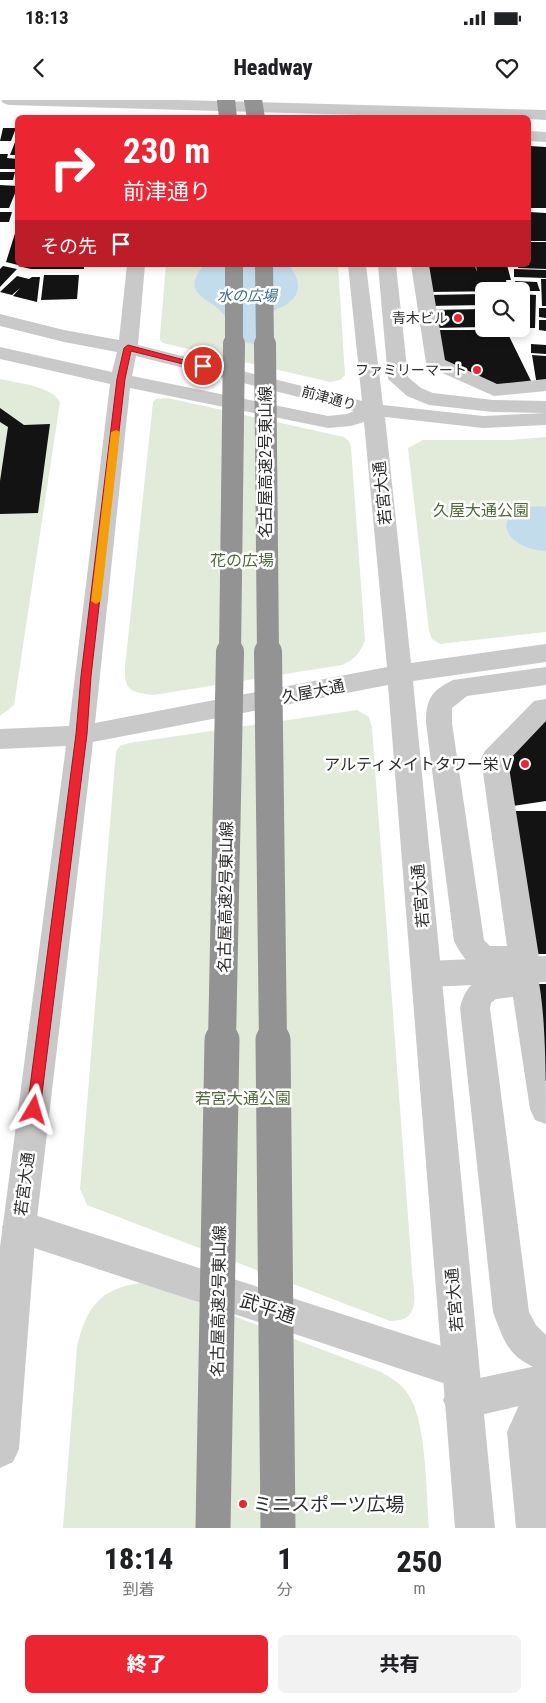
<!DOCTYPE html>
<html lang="ja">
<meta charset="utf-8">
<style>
body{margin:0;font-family:"Roboto Condensed","Noto Sans JP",sans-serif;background:#f2f2f2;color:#202124;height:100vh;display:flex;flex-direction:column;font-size:19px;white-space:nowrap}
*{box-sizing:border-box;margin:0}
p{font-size:16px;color:#757577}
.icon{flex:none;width:28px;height:28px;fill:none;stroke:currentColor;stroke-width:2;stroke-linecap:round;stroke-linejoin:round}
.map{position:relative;height:1428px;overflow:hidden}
.drawer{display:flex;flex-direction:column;background:#fff;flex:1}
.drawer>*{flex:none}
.guide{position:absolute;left:15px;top:15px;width:516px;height:152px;border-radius:8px;box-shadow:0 2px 8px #0003;background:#ec2533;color:#fff;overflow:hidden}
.fabs{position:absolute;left:475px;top:182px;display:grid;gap:10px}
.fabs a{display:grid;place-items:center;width:55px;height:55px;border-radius:8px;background:#fff;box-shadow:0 2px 8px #0003;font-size:25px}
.pin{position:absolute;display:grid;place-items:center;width:42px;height:42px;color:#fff;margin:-21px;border:2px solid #fff;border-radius:50%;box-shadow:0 1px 5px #0007}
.me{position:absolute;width:55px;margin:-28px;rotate:7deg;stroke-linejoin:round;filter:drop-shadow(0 0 4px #0008)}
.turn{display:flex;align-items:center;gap:18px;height:105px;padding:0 25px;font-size:22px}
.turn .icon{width:65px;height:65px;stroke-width:2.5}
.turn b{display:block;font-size:35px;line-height:42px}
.then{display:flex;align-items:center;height:48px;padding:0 25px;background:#0003;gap:10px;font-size:19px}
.eta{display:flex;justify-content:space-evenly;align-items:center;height:85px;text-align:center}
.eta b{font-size:30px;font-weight:800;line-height:35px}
.primary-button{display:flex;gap:10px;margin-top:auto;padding:10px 25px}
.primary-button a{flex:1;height:58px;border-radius:8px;background:#ec2533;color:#fff;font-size:20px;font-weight:800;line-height:58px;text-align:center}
.primary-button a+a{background:#f2f2f2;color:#202124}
.status{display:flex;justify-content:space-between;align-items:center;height:35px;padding:0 25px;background:#fff;direction:ltr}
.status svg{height:14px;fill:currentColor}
header{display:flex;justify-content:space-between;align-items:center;height:65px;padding:0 25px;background:#fff;font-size:22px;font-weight:800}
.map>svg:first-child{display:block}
</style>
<div class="status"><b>18:13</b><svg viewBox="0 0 49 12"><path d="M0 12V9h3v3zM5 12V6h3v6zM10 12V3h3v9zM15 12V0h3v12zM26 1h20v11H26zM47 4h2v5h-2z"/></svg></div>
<header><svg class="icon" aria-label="back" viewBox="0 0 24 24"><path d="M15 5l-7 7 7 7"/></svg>Headway<svg class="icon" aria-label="heart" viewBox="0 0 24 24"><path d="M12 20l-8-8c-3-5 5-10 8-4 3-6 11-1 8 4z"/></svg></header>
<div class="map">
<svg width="546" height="1428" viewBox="0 0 546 1428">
<rect width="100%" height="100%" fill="#fff"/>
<path fill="#e2ebd9" d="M166,165H338L345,275L340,280L330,282L163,243L160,240V235Z
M0,279C17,283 52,286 60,302L14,605L0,616Z
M168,298L344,337L349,341L351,347L365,540C360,553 355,559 342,565L153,595C131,592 124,591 125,567L153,302L156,299Z
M546,337V532L440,544L432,539L429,531L408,348L423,340H509Z
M357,610L369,617L372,628L412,1171C414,1194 422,1222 390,1221L87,1105L80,1089L116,651L120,646L129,643Z
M140,1183L157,1187L381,1272C391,1278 402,1284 408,1294C427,1321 426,1394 429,1428H63L77,1247C86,1208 99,1189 140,1183Z"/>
<path fill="#c3dcec" d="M204,165H289C300,180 304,194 284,206C281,208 277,208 274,211C271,214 269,218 267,221L271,249L227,237C227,233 228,228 228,225C224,197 174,201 204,165Z
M539,406L546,407V451C503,449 487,410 539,406Z"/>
<path fill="#131313" d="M3,28H16L11,41H0Z
M17,37L18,55H10Z
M529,46L546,47V108H529Z
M0,54H8L7,58L18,59V69H0Z
M0,72H15L13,80H0Z
M0,85L18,86L9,108H0Z
M0,112H12L9,122H0Z
M529,112L546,113V141H529Z
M17,127H18V165L6,162Z
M529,142H546V169L518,168V165H529Z
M84,165V169H31L18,166Z
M507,165L511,180H506L508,191L428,192L423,167L475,166L477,172L476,166Z
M3,166L17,169L0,187V169Z
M514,169L546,170V178L514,177Z
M44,175H79L77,199L41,200Z
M17,176L29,179L32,177H40L37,202L13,196L20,188L12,195L0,192Z
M541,179H546V206H542Z
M515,181L537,182L540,191H518Z
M483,194L484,205L429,206L427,195Z
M521,194L536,195L535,228H521Z
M539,208H546V218L539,217Z
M484,209V227L433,228L430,210Z
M539,220H546V231L539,230Z
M432,230H506L533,285L499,287L439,261Z
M531,244L546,245V254L531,253Z
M532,255L546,256V285L537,286Z
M0,308L24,325L50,324L38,413L0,414V381L8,327L0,322Z
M546,618V701L506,707L499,677L510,651Z
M505,711H546V854H526Z
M528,884H546V981H545Z"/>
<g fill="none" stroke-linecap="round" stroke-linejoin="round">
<path fill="#c9c9c9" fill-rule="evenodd" d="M529,31L546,32V42L529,41Z
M378,165H396L408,277L421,288L433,293L493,300L546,301V313L493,312L429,305L407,296L388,279Z
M411,165H429L445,260L497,284L546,279V291L494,296L429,267L426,263Z
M546,567V585L467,596L452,608V623L484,840L490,846H507L481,658L485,651L534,601L546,599V621L508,661L539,857L535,866L524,870L512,871L526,870L537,874C546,908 546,984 546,1024L535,1020L530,1009L513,897L496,899L491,903L490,908L529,1212L536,1225L546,1235V1272C510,1259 506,1247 493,1212L460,908C465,884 481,874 505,871C477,873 466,865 454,841L426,623C426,599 431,591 453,580Z
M546,1295V1428H516L507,1332L519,1305Z"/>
<path fill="#c9c9c9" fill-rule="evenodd" d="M546,856V882L427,887L416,883L412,874L416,865L427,861Z
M19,1110L460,1252L473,1257L478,1270L475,1279L546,1264V1300L462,1319L449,1313L443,1300L449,1287L452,1286L7,1139L2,1127L7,1115Z"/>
<path fill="#c9c9c9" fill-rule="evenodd" d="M1,0H178L546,10V20L529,19V18H465L9,5L3,3Z
M127,165H145L138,245L362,301L348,165H366L383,305L483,316L546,313V325L483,328L385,317L411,563L546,544V562L413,581L495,1428H455L388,585L93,642L36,1127L19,1349L13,1362L0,1368V1147L66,646L0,649V629L69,626L110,284L0,259V247L112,272L117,252L64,242L0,226V214L64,230L119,240ZM136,256L354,311L347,314L328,316L132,276ZM130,288L328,328L351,326L364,322L387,567L95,623Z"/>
<path stroke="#939393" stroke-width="18" d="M226,0L228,18
M253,0L256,18
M264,165L265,245
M234,245V165"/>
<path stroke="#939393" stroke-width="22" d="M265,244L268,553
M230,553L234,244"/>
<path stroke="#939393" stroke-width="28" d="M268,552L273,941
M222,941L230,552"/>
<path stroke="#939393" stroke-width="35" d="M273,940L278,1428
M213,1428L222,940"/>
</g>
<path fill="#ec2533" stroke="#991821" d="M128,245L207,266L203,269L131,251L125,279L91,576L87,634L40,1010L38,1015L34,1017L29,1015L27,1010L76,634L81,576L117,279L124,248Z"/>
<path fill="#f59e0b" d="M116,330L120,332L101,501L96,504L91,501L111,332Z"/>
<g fill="#ec2533" stroke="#fff" stroke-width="2">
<circle cx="458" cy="218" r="5"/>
<circle cx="477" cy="270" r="5"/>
<circle cx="525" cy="664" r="5"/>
<circle cx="243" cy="1404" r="5"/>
</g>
<g text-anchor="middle" stroke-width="5" stroke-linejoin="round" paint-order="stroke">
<g font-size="14" fill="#2c2c2c" stroke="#fff" text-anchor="end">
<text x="448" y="223">青木ビル</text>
<text x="467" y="275">ファミリーマート</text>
</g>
<g font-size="14" fill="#2c2c2c" stroke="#fff">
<text transform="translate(329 298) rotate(15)" y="5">前津通り</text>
</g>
<g font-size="15" font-style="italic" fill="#376e91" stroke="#fff">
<text x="247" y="201">水の広場</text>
</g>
<g font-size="16" fill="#2c2c2c" stroke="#fff">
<text transform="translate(265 362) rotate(-90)" y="6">名古屋高速2号東山線</text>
<text transform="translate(382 393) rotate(-96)" y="6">若宮大通</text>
<text transform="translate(313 591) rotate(-11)" y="6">久屋大通</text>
<text transform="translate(420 796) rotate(-95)" y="6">若宮大通</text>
<text transform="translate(225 797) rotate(-89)" y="6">名古屋高速2号東山線</text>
<text transform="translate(24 1084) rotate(-83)" y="6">若宮大通</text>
<text transform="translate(454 1200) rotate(-95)" y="6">若宮大通</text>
<text transform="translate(218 1201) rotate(-89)" y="6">名古屋高速2号東山線</text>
</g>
<g font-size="16" fill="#4f6938" stroke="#fff">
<text x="481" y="416">久屋大通公園</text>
<text x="242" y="466">花の広場</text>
<text x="243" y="1004">若宮大通公園</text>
</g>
<g font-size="16" fill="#2c2c2c" stroke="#fff" text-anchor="end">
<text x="515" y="670">アルティメイトタワー栄Ⅴ</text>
</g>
<g font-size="19" fill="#2c2c2c" stroke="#fff">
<text transform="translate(268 1208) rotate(18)" y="7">武平通</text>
</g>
<g font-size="19" fill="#2c2c2c" stroke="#fff" text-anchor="start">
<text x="253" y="1411">ミニスポーツ広場</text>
</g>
</g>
</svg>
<div class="fabs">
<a><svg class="icon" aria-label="search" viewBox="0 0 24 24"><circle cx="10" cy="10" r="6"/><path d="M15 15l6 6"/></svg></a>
</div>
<div class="pin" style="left:203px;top:266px;background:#d93025"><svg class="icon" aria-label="arrive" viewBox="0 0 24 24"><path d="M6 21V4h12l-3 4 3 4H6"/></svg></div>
<svg class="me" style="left:34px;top:1010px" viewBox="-20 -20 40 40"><path d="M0-17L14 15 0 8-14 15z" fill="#ec2533" stroke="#fff" stroke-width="4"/></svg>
<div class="guide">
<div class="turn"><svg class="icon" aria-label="right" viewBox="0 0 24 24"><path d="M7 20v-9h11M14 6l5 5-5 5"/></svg><div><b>230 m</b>前津通り</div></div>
<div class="then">その先<svg class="icon" aria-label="arrive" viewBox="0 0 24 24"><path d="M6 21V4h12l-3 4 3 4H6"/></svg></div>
</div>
</div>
<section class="drawer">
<div class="eta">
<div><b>18:14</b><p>到着</p></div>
<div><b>1</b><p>分</p></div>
<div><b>250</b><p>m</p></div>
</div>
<div class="primary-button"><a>終了</a><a>共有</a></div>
</section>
